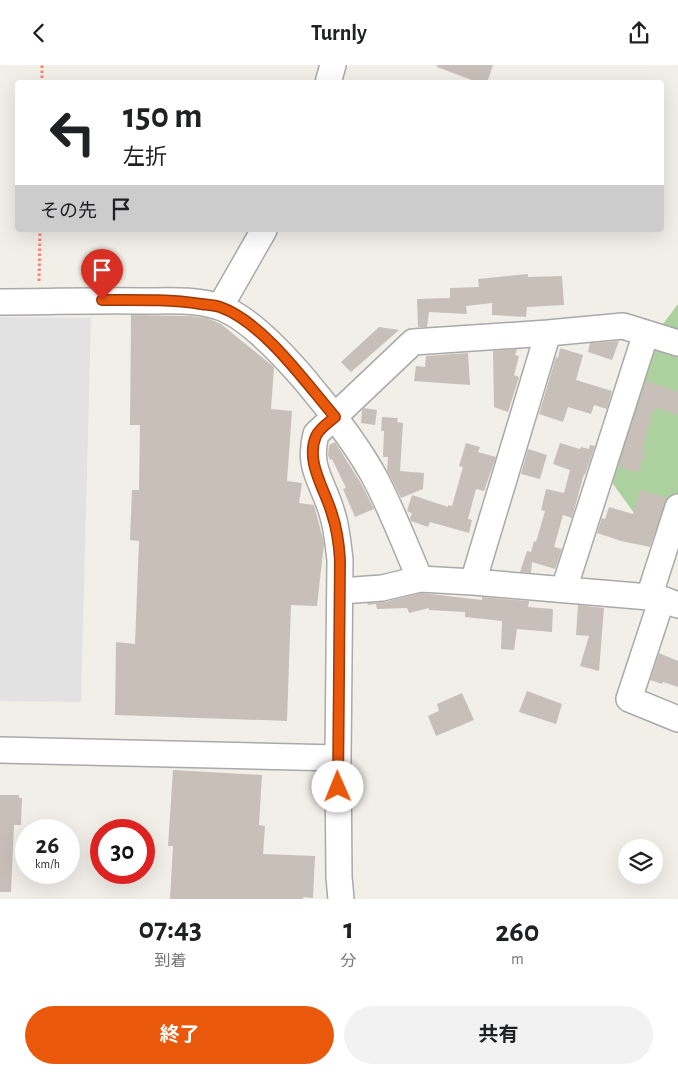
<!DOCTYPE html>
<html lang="ja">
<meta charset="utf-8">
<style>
body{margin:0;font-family:"Alegreya Sans","Noto Sans JP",sans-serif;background:#f2f2f2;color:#202124;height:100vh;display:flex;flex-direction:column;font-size:19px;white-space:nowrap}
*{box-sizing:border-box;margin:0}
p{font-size:16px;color:#757577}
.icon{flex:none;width:28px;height:28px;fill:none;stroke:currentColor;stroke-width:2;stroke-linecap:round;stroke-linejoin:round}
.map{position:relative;height:834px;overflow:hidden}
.drawer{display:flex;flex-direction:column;background:#fff;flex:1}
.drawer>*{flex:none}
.hud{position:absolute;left:15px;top:15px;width:649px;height:152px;border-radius:5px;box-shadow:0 5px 20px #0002;background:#fff;color:#202124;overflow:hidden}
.fabs{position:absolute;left:618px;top:774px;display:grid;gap:10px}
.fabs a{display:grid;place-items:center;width:45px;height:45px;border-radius:50%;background:#fff;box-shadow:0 5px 20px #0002;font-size:25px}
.speed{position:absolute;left:15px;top:754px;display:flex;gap:10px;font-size:25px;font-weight:700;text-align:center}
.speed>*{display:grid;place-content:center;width:65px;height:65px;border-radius:50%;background:#fff;box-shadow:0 5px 20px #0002;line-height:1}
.speed small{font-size:12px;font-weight:400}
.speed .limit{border:8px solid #d22;background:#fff;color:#111}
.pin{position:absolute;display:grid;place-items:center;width:42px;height:42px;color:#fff;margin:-51px -21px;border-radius:50% 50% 50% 0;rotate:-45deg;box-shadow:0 0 5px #0007}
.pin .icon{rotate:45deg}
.me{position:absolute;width:55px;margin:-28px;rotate:359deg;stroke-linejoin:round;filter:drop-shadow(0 0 4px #0008)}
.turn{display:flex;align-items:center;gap:18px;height:105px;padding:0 25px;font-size:22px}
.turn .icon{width:65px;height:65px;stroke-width:2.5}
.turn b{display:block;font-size:35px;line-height:42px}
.then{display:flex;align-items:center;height:48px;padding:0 25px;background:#0003;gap:10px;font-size:19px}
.eta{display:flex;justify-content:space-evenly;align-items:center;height:85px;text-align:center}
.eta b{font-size:30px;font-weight:700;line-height:35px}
.action{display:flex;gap:10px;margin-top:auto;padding:10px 25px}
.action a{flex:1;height:58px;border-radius:30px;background:#ea580c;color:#fff;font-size:20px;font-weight:700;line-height:58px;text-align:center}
.action a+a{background:#f2f2f2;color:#202124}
header{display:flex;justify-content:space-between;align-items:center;height:65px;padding:0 25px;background:#fff;font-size:22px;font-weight:700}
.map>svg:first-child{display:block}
</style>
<header><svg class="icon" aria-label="back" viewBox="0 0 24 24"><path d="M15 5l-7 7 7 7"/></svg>Turnly<svg class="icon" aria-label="share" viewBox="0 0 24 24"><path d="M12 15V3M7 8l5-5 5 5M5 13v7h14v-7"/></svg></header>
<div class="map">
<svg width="678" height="834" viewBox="0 0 678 834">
<rect width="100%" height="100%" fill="#f2efe9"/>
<path fill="#add19e" d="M678,239V486L645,463L613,419L609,384L648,279Z"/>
<path fill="#e2e2e2" d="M0,252L91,253L81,637L0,636Z"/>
<path fill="#c7bfb8" d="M437,0H493L487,18H480L437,2Z
M528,209V212L562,211L564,240L527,242L526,252L492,250V238L466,241L467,249L429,247L427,262H418L417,234L450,233V223L479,222L478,214Z
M131,250L190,251L207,253L221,259L274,302L271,344L292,346L287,416L302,418L299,438L314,440L324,478L317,541L291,540L287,656L115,650L116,577L135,579L139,476L130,475L132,425H139L140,360H130Z
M379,262L399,265L351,307L341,297Z
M619,276L612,295L588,287L590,278Z
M560,283L583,290L576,315L612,326L607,344L594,340L591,349L568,342L563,357L539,349L556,292L558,293Z
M517,284L515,290L519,291L514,310L519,312L508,347L494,342L493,286Z
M468,288L470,320L414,316L416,301L425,302L426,291Z
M649,305L646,316L678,327V350L654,342L642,386L645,387L638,408L618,401Z
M364,343L377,345L375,360L361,358L362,345Z
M382,352L398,353L397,357L403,358L400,406L424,408L423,424L401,433L387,405L388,392H383L384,366H381Z
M335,377L362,420L374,444L355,452L343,424L346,423L332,394L330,395L328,390L329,380Z
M466,378L480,382L478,387L496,392L484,426L476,424L468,454L472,455L469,468L430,457L428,462L411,456L410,453L412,448L407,446L412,430L448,442V440L452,441L463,402L459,401Z
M560,378L580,384L581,382L589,384L590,380L595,381L585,410L584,409L572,453L563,450L554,482L562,484L555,504L532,497L531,508L520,507L527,486L531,487L534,476L536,477L545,446L541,445L546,424L564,428L570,405L553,399Z
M528,384L547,390L540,414L521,409Z
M640,425L667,433L650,482L621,476L597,468L602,453L605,454L609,442L633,449Z
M421,528L482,535V532L529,536L528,542L553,544L552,567L517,564L514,585L501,584L502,556L465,552V547L429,545V543L409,548L407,543L377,544L376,539L368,540L367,538L385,537Z
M578,540L604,543L599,606L580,601L589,571L576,570Z
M659,588L678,596V622L663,617L662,619L650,615Z
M527,626L562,639L556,659L519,647Z
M462,628L474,655L436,671L428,651L439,646L437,639Z
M173,705L262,710L259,760L265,761L263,789L315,791L313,833L303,832V834H170L173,781H168Z
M0,730H19V733H22L21,760H14L11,827H0Z"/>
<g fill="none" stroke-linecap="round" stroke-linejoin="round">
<g stroke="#a9a9a9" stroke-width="28">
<path id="minor" d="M328,18L333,0
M0,237C48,237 96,235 144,236C168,236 196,234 219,242C267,257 351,368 375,413C392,445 405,480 420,514
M220,242L264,165
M548,268L623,261L678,278
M564,524L646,268
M341,526L382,523L420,514L473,517L649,532L662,534L678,540
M649,532L678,442
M662,534L629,634L678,654
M0,685L338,693
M341,834L339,812L338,693L340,495C338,479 337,463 332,448C323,416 307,404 316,369L413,277L548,268L473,517"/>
</g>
<path stroke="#fa8072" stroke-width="3" stroke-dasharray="2.5 2.5" stroke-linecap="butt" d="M42,18V0
M39,216L40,165"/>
<use href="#minor" stroke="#fff" stroke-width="25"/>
</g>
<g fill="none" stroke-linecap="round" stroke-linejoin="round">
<g stroke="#983908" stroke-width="12">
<path id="route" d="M102,235C135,235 168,234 201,239C207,240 214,240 220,242C263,257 306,318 335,352C329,357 319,364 316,371C305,397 325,424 332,449C337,464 339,479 340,495L338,722"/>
</g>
<use href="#route" stroke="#ea580c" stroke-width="9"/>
</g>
</svg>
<div class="fabs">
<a><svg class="icon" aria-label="layers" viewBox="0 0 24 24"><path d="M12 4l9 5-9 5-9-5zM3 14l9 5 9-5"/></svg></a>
</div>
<div class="speed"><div>26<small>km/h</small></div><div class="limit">30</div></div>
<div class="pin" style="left:102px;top:235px;background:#d93025"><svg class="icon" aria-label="arrive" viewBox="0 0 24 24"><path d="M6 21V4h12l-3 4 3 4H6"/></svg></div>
<svg class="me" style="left:338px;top:722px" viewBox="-20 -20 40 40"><circle r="19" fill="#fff"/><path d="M0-13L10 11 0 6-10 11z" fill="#ea580c"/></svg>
<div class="hud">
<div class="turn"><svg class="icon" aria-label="left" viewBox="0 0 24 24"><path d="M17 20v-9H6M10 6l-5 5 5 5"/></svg><div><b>150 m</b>左折</div></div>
<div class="then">その先<svg class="icon" aria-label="arrive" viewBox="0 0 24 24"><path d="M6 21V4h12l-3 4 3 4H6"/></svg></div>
</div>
</div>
<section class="drawer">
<div class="eta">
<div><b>07:43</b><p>到着</p></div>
<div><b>1</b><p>分</p></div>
<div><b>260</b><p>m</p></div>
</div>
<div class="action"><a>終了</a><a>共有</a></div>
</section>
